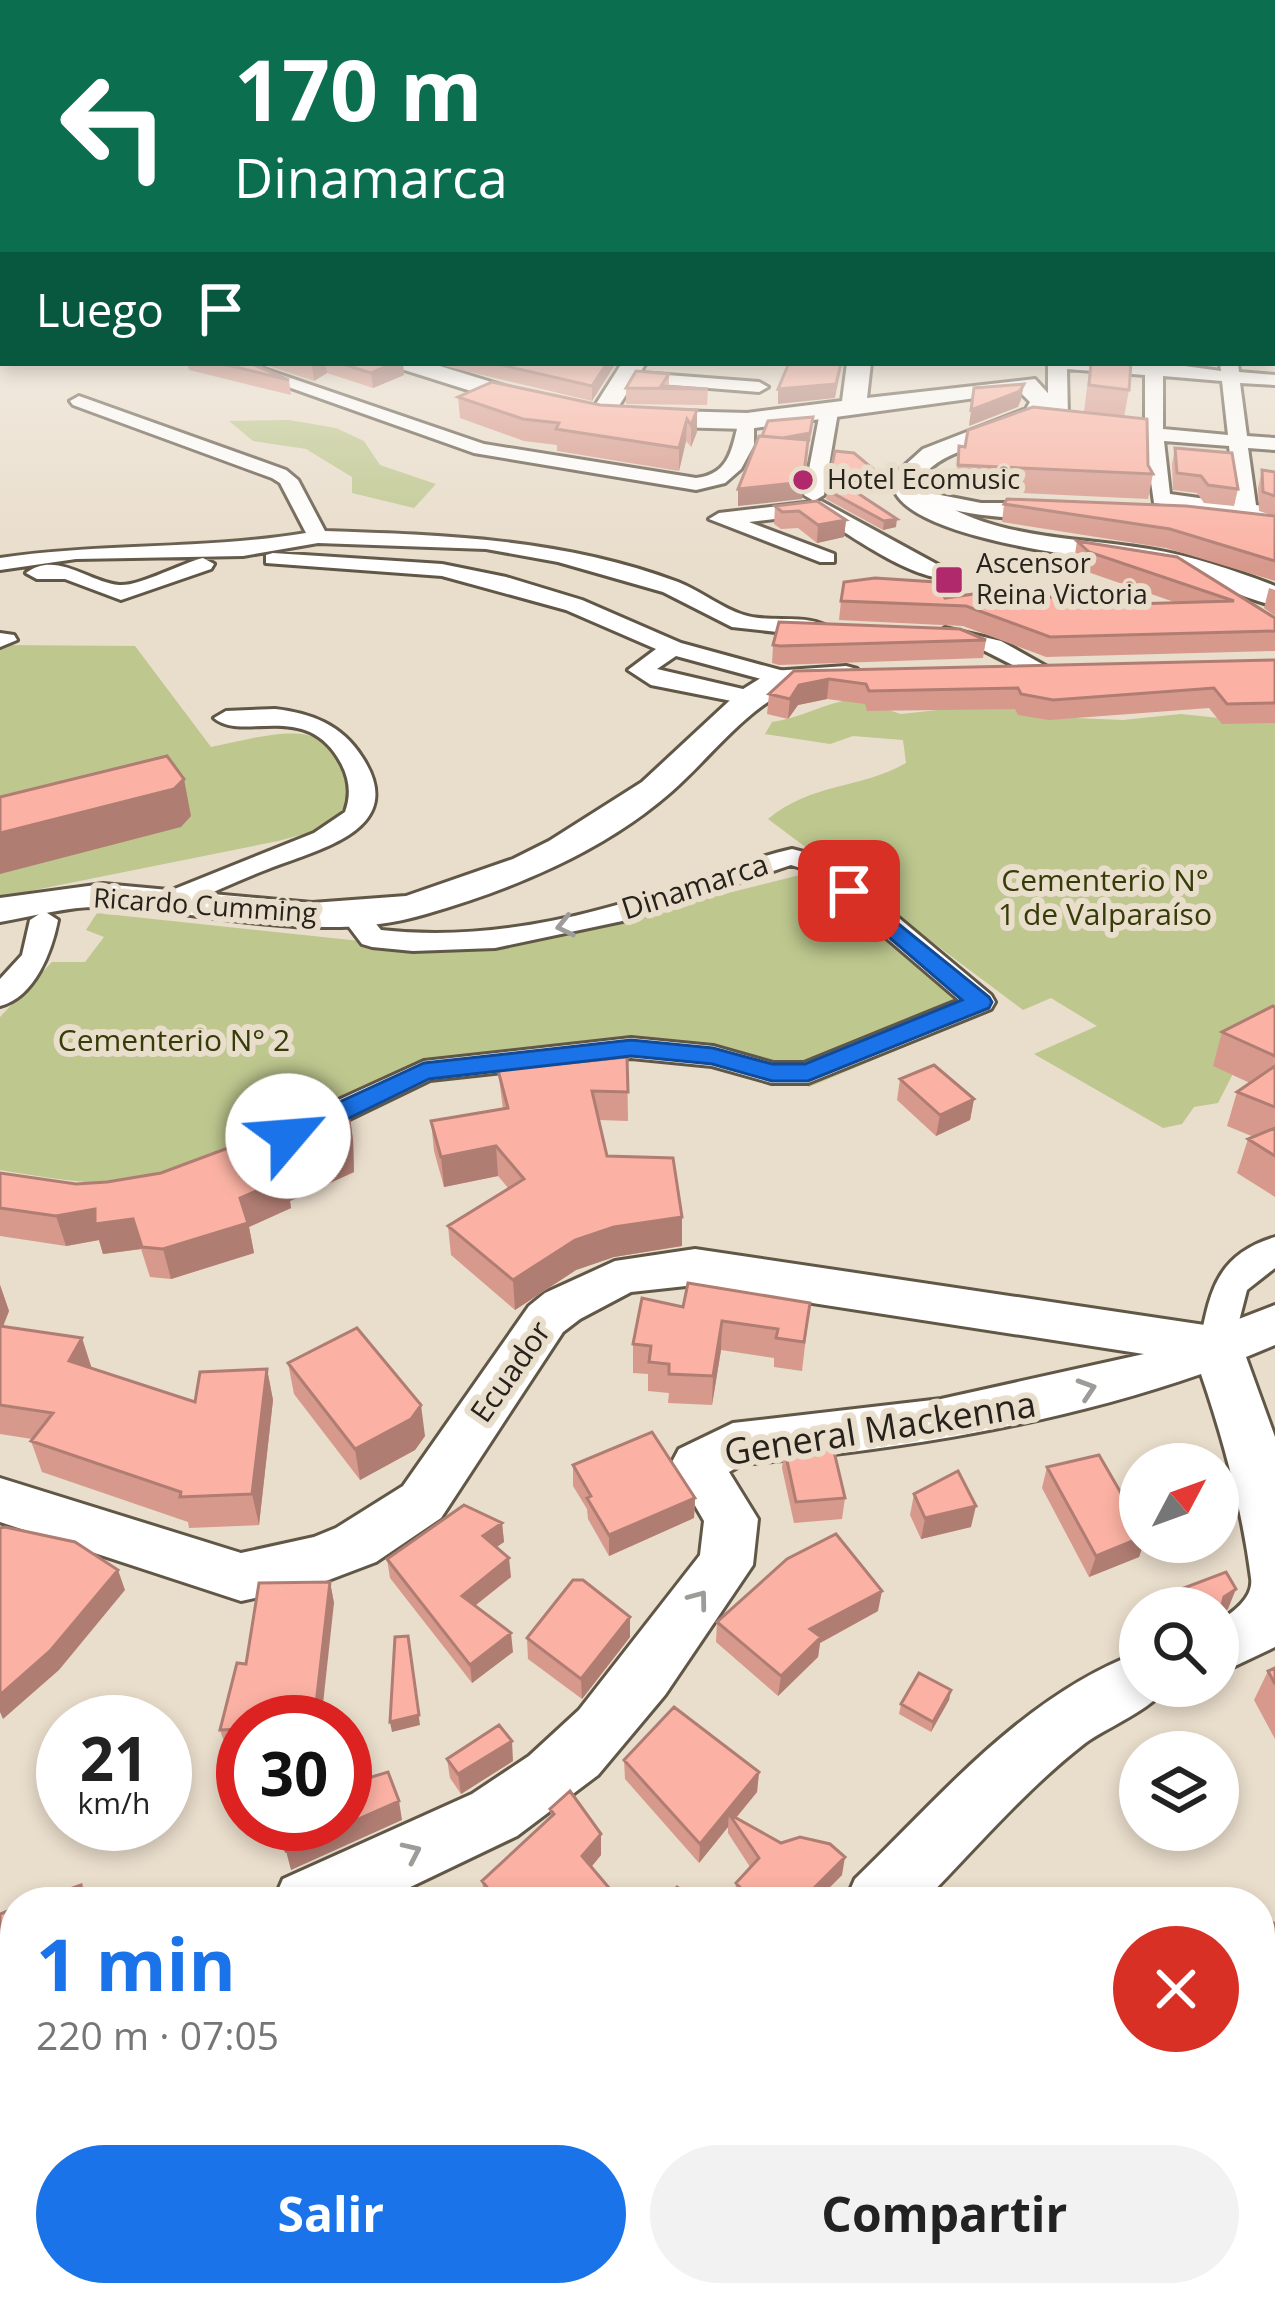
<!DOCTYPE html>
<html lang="es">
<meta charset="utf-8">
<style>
body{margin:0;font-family:"Open Sans",sans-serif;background:#f2f2f2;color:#222;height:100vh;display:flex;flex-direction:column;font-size:45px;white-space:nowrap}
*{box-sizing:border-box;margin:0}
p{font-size:39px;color:#767676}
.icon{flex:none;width:66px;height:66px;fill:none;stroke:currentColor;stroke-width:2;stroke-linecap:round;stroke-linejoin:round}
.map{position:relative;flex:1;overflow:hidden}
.details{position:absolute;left:0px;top:1887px;width:1275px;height:420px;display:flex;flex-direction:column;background:#fff;border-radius:48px 48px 0 0;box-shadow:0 6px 18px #0003}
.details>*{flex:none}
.guide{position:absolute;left:0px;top:0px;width:1275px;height:366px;box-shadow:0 6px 18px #0003;background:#0b6e4f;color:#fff;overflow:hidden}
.needle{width:78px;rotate:49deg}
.tools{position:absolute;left:1119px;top:1443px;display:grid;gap:24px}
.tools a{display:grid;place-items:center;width:120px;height:120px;border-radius:50%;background:#fff;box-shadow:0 6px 18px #0003;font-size:60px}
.speed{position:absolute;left:36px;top:1695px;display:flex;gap:24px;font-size:60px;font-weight:700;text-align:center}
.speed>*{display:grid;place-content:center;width:156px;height:156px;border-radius:50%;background:#fff;box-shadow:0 6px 18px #0003;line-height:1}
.speed small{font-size:30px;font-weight:400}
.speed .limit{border:18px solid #d22;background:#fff;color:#111}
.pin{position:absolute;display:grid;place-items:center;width:102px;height:102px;color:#fff;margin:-51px;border-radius:24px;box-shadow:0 6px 18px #0006}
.me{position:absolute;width:132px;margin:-66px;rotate:63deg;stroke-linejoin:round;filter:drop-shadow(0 0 9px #0008)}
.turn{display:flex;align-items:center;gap:42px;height:252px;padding:0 36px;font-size:54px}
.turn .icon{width:156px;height:156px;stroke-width:2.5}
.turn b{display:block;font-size:84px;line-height:102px}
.then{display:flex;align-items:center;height:114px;padding:0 36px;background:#0003;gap:24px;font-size:45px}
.round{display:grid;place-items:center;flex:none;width:126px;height:126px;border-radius:63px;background:#f2f2f2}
.summary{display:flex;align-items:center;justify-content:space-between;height:204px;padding:0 36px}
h1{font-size:72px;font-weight:700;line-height:90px;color:#1a73e8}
.button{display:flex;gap:24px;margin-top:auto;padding:24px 36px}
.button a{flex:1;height:138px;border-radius:72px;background:#1a73e8;color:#fff;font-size:48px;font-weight:700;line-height:138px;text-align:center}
.button a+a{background:#f2f2f2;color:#222}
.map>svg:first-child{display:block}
</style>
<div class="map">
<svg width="1275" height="2307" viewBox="0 0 1275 2307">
<rect width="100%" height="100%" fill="#e9ddcb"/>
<path fill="#bdc78e" d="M289,420L336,428L364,441L380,465L436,484L414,508L352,493V477L306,449L253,441L229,421Z
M0,645L135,646L211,747C281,733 338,709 359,801L334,826L278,841L0,897Z
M853,699L901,714L1003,703L1074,718L1123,720L1181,714L1238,720L1275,717V1055L1239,1062L1218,1103L1194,1107L1182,1124L1163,1128L1034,1054L1097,1026L1051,998L1023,1010L768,819C813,782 858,790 906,763L903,740L853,736L830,744L765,734L772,722C802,718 824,703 853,699Z
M808,873L986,1013L809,1087L779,1063L696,1052L409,1078L164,1179C107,1189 57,1179 0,1170V1017L52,962H85L104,937L86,930L97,913L379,943L525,944Z"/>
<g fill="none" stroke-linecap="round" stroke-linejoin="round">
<g stroke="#615747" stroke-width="6">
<path id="street" d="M1272,303H1275V313H1272Z
M221,363H247L484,444L696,478C732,474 732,445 740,417H754V445L741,469L725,483L696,490L474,453Z
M1048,363H1163L1221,371L1220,363H1238L1239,372L1275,375V385L1240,383L1247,436L1275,438V450L1248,448L1256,505L1275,508V520L1154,503L1145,439L1077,434L1054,426L1048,414ZM1067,369L1145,375V428L1068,418ZM1163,376L1222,381L1228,435L1163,429ZM1164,441L1229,446L1235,503L1170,494Z
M628,372L759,382L768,387L759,392L622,381V373Z
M79,396L286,470L298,480L325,531C445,535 564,539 678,582C701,591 721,608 744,615C770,624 811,612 832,630L821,637L732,627L663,592L558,562L486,549L318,543L243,556L76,559L0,570V558C102,543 204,550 306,533L280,483L272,478L73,405L70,401Z
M829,407L838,412L824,495L814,501L804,495L820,412Z
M910,489L981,503H1046L1056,509C1028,530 937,507 903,499V491Z
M821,501L953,573L950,578C915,582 846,533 817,514L749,522L834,554V562H820L709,519L719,513Z
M273,553L442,564L506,577L582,600L681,643L791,673L795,678L783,685L676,656L657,669L760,693L764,698L752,705L651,685L628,670L656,649L566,610L442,576L266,563V555Z
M203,558L214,564L211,569L121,600L65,579H37L26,573C56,550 88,582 119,585C138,587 182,563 203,558Z
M945,628L1001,641L1060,674L1048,681L1040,679L985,651L937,640L934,635Z
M0,633L14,635L17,640L0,647Z
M275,709C311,713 342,725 362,757C410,830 318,849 268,869C239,880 211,893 182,906H162L158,900L162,894L314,833L345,812C351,796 350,781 342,765C308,698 243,743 214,718L226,711Z
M792,849L827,858L991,995L995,1002L991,1009L808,1083H772L712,1066L631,1058L430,1080L242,1171H218L213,1163L218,1155L424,1061L631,1038L713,1046L773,1063H804L959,1000L807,870L791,865L627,920L495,948L413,951L372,947L362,944L340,915L344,909H364L381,930C486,942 588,917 687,883C722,871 756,857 792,849Z
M44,911L58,920C52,951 35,997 0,1006V979L22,955L30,920Z
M1275,1237V1268L1247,1290L1230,1356L1217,1360L1204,1356L1199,1346C1210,1293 1215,1255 1275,1237Z"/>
</g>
<g stroke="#615747" stroke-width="6">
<path id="secondary" d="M0,245H3V257H0Z
M1272,263H1275V275H1272Z
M394,363H430L549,400L552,405L540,412L531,410L398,368Z
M622,363H646L610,420H592L589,415Z
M847,363H871L867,398L1035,379L1055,401C1030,450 944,435 918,484C976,540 1074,536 1149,549C1193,556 1234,570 1275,586V606C1239,597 1206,578 1169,570C1126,561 879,541 893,476L923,449L1026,409L1030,402L1020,392L747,429L635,426L622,418L635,410L747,413L842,401Z
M846,666L857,669L862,676L857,683C835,688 805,680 786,691C741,714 707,761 670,793C601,853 512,889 426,914C323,945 213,912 108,907C74,905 35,916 0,922V898L103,884L312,903L406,896L513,859L549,841L642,782L740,691L772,671Z
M695,1249L1218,1327L1275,1305V1345L1246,1357L1275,1437V1647L1218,1674V1621C1233,1613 1254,1597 1251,1578C1242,1509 1224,1441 1201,1374C1052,1426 899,1449 743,1464L729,1472L758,1519L753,1565L665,1695L598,1775L517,1836L379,1902H273L283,1879L472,1794L529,1756L579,1710L700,1555L704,1521L671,1464L679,1449L733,1423L941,1399L1144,1354L695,1285L631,1292L580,1319L563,1332L441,1518L376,1562L318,1584L241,1601L0,1522V1478L241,1553L314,1537L336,1528L403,1486L529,1306L545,1293L615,1261Z
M1140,1652V1686H1166C1156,1708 1105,1728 1084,1744C1024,1791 976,1848 923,1902H845L855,1879C942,1795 1023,1696 1140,1652Z
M15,2005V2075L0,2082V2012Z
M525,2292H604L598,2307H519Z"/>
</g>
<use href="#street" fill="#fff" fill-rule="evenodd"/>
<use href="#secondary" fill="#fff" fill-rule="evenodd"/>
<g stroke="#666055" stroke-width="9">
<path id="rail" d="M949,580L980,625"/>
</g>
<use href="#rail" stroke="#e9ddcb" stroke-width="6" stroke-dasharray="18" stroke-linecap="butt"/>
</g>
<path fill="#d8998d" d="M187,363H250L289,380L291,395L189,370Z
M260,363H403L404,375L373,388L327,373L314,381Z
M432,363H616L592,401Z
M1090,363H1131L1129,390L1124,417L1153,474L1148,499L955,490L959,446L965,447L1084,412Z
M669,374V387L708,389L707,405L626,404V388Z
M458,397L697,410V432L691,447L686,441L679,471L557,451V445L524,441L460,418Z
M1175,448L1238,489L1234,506L1204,503L1197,493L1173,490L1172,464Z
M835,451L877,482L846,486L896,527L883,530L826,499Z
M1262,470L1275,472V581L1166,548L1002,522L1004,504L1271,515L1259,511L1258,488Z
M775,506L846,520L844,537L817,543L798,528L781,529L774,524Z
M1077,541L1177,557L1275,618V651L1046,657L963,626L839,620L841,601L976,598L1063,606L1177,603L1085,571L1074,560Z
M1269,588L1275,590V616L1264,608Z
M986,640L983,658L779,665L772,663L773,645Z
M1275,660V723L1222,724L1209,708L1049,720L1018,715L1015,709L867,711L865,704L827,699L798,705L788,719L767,714L769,694L794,671Z
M1275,1007V1197L1237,1173L1248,1139L1254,1137L1227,1126L1237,1092L1250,1083L1213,1066L1222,1032Z
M627,1057L628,1121L599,1120L607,1156L682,1246L614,1257L576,1270L515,1310L451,1255L448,1226L509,1189L498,1176L444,1187L434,1151L431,1121L503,1109L498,1070Z
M900,1079L974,1099L970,1120L936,1136L897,1100Z
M349,1111L353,1140L354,1172L290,1201L291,1208L249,1227L254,1253L171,1279L150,1277L141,1249L103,1254L99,1240L66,1246L0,1236V1173L76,1184L107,1182L161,1173L261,1150Z
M0,1285L9,1311L3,1327L82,1338L91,1368L195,1402L267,1369L273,1400L259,1525L189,1528L188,1522L42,1472L31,1441L32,1439L0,1434Z
M810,1303L802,1371L774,1367V1358L721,1350L712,1405L668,1403L669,1393L648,1391V1374L633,1373V1344L683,1307Z
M288,1363L425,1436L415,1450L360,1480L294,1394Z
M784,1447L845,1498L842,1519L794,1523L782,1468Z
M573,1465L695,1498L694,1518L609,1556L588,1519L587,1509L573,1486Z
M1047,1467L1140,1542H1144L1139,1557L1089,1577L1042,1488Z
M914,1494L971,1527L921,1539L910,1515Z
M502,1523L504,1542L496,1547L511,1577L475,1606L513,1652L472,1683L390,1578L387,1559Z
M330,1582L334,1603L243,1722V1749L227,1750L220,1730L246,1664Z
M1160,1597L1228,1609L1218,1616V1608H1156Z
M878,1611L820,1643L818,1657L778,1696L716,1642L717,1622Z
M630,1637L582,1699L528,1659L527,1638Z
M1275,1668V1739L1254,1700L1268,1671Z
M951,1690L949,1700L931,1732L899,1714L901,1704Z
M447,1759L513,1761L461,1794L450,1778Z
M624,1760L759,1772L757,1792L736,1818L842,1875L815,1902H734L736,1883L750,1867L728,1833V1827L699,1863L625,1779Z
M550,1809L601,1834V1855L591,1867L621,1902H485L482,1881L551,1818Z
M944,2292H1260L1275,2307H1058L1056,2305L1052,2307H952Z"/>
<path fill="#b07d73" d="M318,363H325L327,373L314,381L312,366Z
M395,363H403L404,375L373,388L371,373Z
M607,363H616L592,401V386Z
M842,363L835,398L778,404V389Z
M1024,384L1021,400L1018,407L969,426L971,410Z
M697,410V432L691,447V425Z
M813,417L810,442H808L802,499L738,506V489L759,450Z
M687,419L686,441L679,471V448Z
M878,473L877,482L835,488L836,479Z
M897,519L896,527L883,530L884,521Z
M846,520L844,537L817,543L818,525Z
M829,679L827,699L798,705L788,719L790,699L799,685Z
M184,779L191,816L181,827L0,874V833Z
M974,1099L970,1120L936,1136L940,1115Z
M349,1111L353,1140L354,1172L290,1201L291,1208L249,1227L254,1253L171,1279L163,1249L281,1172Z
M496,1146L498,1176L444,1187L441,1157Z
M95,1209L133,1219L141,1249L103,1254L99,1240L66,1246L56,1216Z
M682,1217V1246L614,1257L576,1270L515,1310L513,1280L575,1240L614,1227Z
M0,1285L9,1311L0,1333Z
M722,1321L721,1350L712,1405L713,1376Z
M82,1338L92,1369L69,1361Z
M267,1369L273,1400L259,1525L252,1494Z
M421,1405L425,1436L415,1450L360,1480L355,1449Z
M695,1498L694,1518L609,1556V1535Z
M976,1506L971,1527L921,1539L925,1518Z
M502,1523L504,1542L485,1555L483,1536Z
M1140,1538V1542H1144L1139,1557L1089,1577L1096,1556Z
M509,1558L511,1577L464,1614L462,1596Z
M118,1570L125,1590L59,1670L3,1719L0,1712V1695Z
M330,1582L334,1603L321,1722H314Z
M1236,1589L1228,1609L1218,1616V1608H1212L1224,1597Z
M882,1591L878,1611L820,1643L818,1657L778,1696L781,1676L810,1629Z
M630,1617V1637L582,1699L581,1679Z
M511,1633L513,1652L472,1683L470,1665Z
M408,1636L420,1725L392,1732L390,1722Z
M951,1690L949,1700L931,1732L933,1722Z
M512,1741L513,1761L461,1794L458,1774Z
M759,1772L757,1792L734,1820L729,1814L728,1827L699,1863L700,1844Z
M399,1801L402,1820L291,1870L286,1851Z
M601,1834V1855L583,1877L582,1856Z
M845,1857L842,1875L815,1902H800Z
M6,1983L15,1990V2002L5,2005L0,1996V1985Z
M58,2292H105V2294L84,2307H50L45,2300Z
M455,2292H470L460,2307H445Z
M727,2292H737L726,2307H716Z
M1058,2292H1063L1056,2305L1052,2307H1030Z"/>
<path fill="#fbb2a4" stroke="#b07d73" stroke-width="3" d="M219,363H250L289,380Z
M339,363H395L371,373Z
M493,363H607L592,386Z
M789,363H841L836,384L778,389Z
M1091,363H1131L1129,390L1089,385Z
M636,371L669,374L661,386L708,389L626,388Z
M492,382L600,405L697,410L691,425L687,419L679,448L556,429L559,423L523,419L458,397Z
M1024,384L1020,391L971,410L974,388Z
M1033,407L1147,419L1148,465L1153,474L958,465L959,446L965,447L968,430Z
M813,417L810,433L783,438L762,436L768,421Z
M759,436L808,440L803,482L738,489Z
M1175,448L1232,453L1238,489L1208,485L1201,476L1177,473Z
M835,451L854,453L878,473L836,479L897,519L884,521L827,490Z
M1262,470L1275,472V496L1263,492Z
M1007,499L1186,506L1275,516V561L1170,529L1004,504Z
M817,501L846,520L818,525L799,511L782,512L775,506Z
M1077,541L1177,557L1275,618V631L1050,637L966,606L841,601L844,582L875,578L936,582L945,598L974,594L976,598L1056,597L1063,606L1234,601L1089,552Z
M779,622L960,629L986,640L780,646L773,645Z
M1275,660V703L1227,704L1214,688L1053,700L1021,694L1018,688L869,691L866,684L829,679L799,685L790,699L769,694L794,671Z
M167,756L184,779L174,789L0,833V797Z
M1273,1006L1275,1007V1056L1222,1032Z
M627,1057L628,1092L592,1091L607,1156L673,1158L682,1217L614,1227L575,1240L513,1280L448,1226L524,1179L496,1146L441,1157L431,1121L508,1108L498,1070Z
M934,1065L974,1099L940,1115L900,1079Z
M1275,1066V1107L1237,1092Z
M349,1111V1142L281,1172L286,1178L240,1198L248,1223L163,1249L142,1247L133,1219L95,1224V1209L56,1216L0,1208V1173L76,1184L107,1182L161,1173L252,1139L261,1150Z
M1275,1128V1156L1248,1139Z
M688,1283L810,1303L804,1342L776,1338L778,1329L722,1321L713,1376L669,1374V1364L649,1362L651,1346L633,1344L642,1298L683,1307Z
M0,1326L82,1338L69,1361L195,1402L200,1372L267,1369L252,1494L180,1497L181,1492L31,1441L53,1413L0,1405Z
M357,1328L421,1405L411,1419L355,1449L288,1363Z
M652,1432L695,1498L609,1535L587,1498L591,1496L573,1465Z
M832,1443L845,1498L796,1502L784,1447Z
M1099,1455L1140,1526V1538L1096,1556L1047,1467Z
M958,1471L976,1506L925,1518L914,1494Z
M464,1505L502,1523L483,1536L509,1558L462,1596L511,1633L470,1665L387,1559Z
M5,1527L75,1542L118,1570L50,1651L0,1695V1528Z
M836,1534L882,1591L810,1629L821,1637L781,1676L717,1622L787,1559Z
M1226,1572L1236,1589L1224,1597L1222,1605L1212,1608H1167L1160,1597Z
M573,1580H583L630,1617L581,1679L527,1638Z
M330,1582L314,1722H243V1729L220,1730L237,1663L246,1664L259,1583Z
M408,1636L419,1715L390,1722L395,1637Z
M1275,1668V1684L1268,1671Z
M919,1673L951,1690L933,1722L901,1704Z
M674,1707L759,1772L700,1844L624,1760Z
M499,1725L512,1741L458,1774L447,1759Z
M388,1772L399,1801L286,1851L277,1824H345V1785Z
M570,1791L601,1834L582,1856L621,1902H499L482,1881L554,1814L550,1809Z
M729,1814L781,1843L800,1837L830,1844L845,1857L800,1902H753L736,1883L759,1858Z
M81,1885L84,1902H33Z
M677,1887L697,1902H665Z
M15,1908V1990L9,1992L6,1983L0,1985V1914Z
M1269,1920L1275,1924V1977L1268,1985L1273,1990L1260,2007V1927Z
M1275,2085V2307H1084L1069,2292H1260V2109Z
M15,2086V2202L0,2153V2094Z
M43,2292H58L45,2300Z
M301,2292H455L445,2307H290Z
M632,2292H727L716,2307H621Z
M960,2292H1058L1030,2307H969Z
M824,2294L832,2307H807Z"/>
<defs><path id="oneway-chevron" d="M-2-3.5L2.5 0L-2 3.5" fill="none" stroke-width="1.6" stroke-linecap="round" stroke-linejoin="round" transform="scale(3)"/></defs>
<g stroke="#9e9c99">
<use href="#oneway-chevron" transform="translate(565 926) rotate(167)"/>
<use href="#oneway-chevron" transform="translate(1087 1389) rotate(-18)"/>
<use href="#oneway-chevron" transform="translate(699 1599) rotate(-53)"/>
<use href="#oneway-chevron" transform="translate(412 1852) rotate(-25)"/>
</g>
<linearGradient id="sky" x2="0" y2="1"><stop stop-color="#7bbde6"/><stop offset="0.43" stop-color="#f5f0e8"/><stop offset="1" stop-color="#f5f0e8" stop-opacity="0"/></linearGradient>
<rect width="1275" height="565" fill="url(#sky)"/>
<path fill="#1a73e8" stroke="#114b97" stroke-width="3" d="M849,884L989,997L992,1002L989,1008L808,1081H772L712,1064L631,1056L429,1079L298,1143H279L275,1136L279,1130L424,1063L631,1040L713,1048L772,1064H805L962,1000L841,896V886Z"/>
<g fill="#b0296c" stroke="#e9ddcb" stroke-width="4.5">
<circle cx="803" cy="480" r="12"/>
<rect x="934" y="565" width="30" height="30" rx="6"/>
</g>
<g text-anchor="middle" stroke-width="12" stroke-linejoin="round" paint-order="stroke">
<g font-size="27" fill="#27231c" stroke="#e9ddcb" text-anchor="start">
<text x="827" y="489">Hotel Ecomusic</text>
<text x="976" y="573">Ascensor<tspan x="976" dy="31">Reina Victoria</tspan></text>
</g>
<g font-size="27" fill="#27231c" stroke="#e9ddcb">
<text transform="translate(205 906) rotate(4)" y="9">Ricardo Cumming</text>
</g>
<g font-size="30" fill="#363c08" stroke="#e9ddcb">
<text x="1105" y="891">Cementerio N°<tspan x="1105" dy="34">1 de Valparaíso</tspan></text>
<text x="174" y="1051">Cementerio N° 2</text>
</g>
<g font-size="30" fill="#27231c" stroke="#e9ddcb">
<text transform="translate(695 887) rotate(-18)" y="10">Dinamarca</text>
<text transform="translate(511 1372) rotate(-55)" y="10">Ecuador</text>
</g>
<g font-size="36" fill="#27231c" stroke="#e9ddcb">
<text transform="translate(880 1428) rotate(-9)" y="13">General Mackenna</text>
</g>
</g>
</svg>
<div class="tools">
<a><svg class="needle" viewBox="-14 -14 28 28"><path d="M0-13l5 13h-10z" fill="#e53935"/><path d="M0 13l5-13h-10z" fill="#767676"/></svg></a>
<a><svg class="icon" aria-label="search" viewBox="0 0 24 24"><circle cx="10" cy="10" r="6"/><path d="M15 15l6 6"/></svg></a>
<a><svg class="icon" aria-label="layers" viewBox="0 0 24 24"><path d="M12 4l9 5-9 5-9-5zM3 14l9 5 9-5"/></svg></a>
</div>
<div class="speed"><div>21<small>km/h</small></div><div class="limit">30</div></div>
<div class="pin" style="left:849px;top:891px;background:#d93025"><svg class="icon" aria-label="arrive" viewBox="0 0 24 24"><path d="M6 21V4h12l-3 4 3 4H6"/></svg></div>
<svg class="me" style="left:288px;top:1136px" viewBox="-20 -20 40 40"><circle r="19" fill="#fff"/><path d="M0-13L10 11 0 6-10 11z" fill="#1a73e8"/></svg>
<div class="guide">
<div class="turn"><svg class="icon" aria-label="left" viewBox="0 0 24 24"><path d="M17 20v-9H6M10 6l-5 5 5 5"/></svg><div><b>170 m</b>Dinamarca</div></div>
<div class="then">Luego<svg class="icon" aria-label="arrive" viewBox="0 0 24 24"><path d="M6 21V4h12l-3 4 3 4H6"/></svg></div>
</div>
<section class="details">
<div class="summary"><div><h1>1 min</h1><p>220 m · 07:05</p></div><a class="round" style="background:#d93025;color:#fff"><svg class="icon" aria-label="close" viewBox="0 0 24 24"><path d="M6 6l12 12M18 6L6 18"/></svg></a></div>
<div class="button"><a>Salir</a><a>Compartir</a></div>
</section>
</div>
